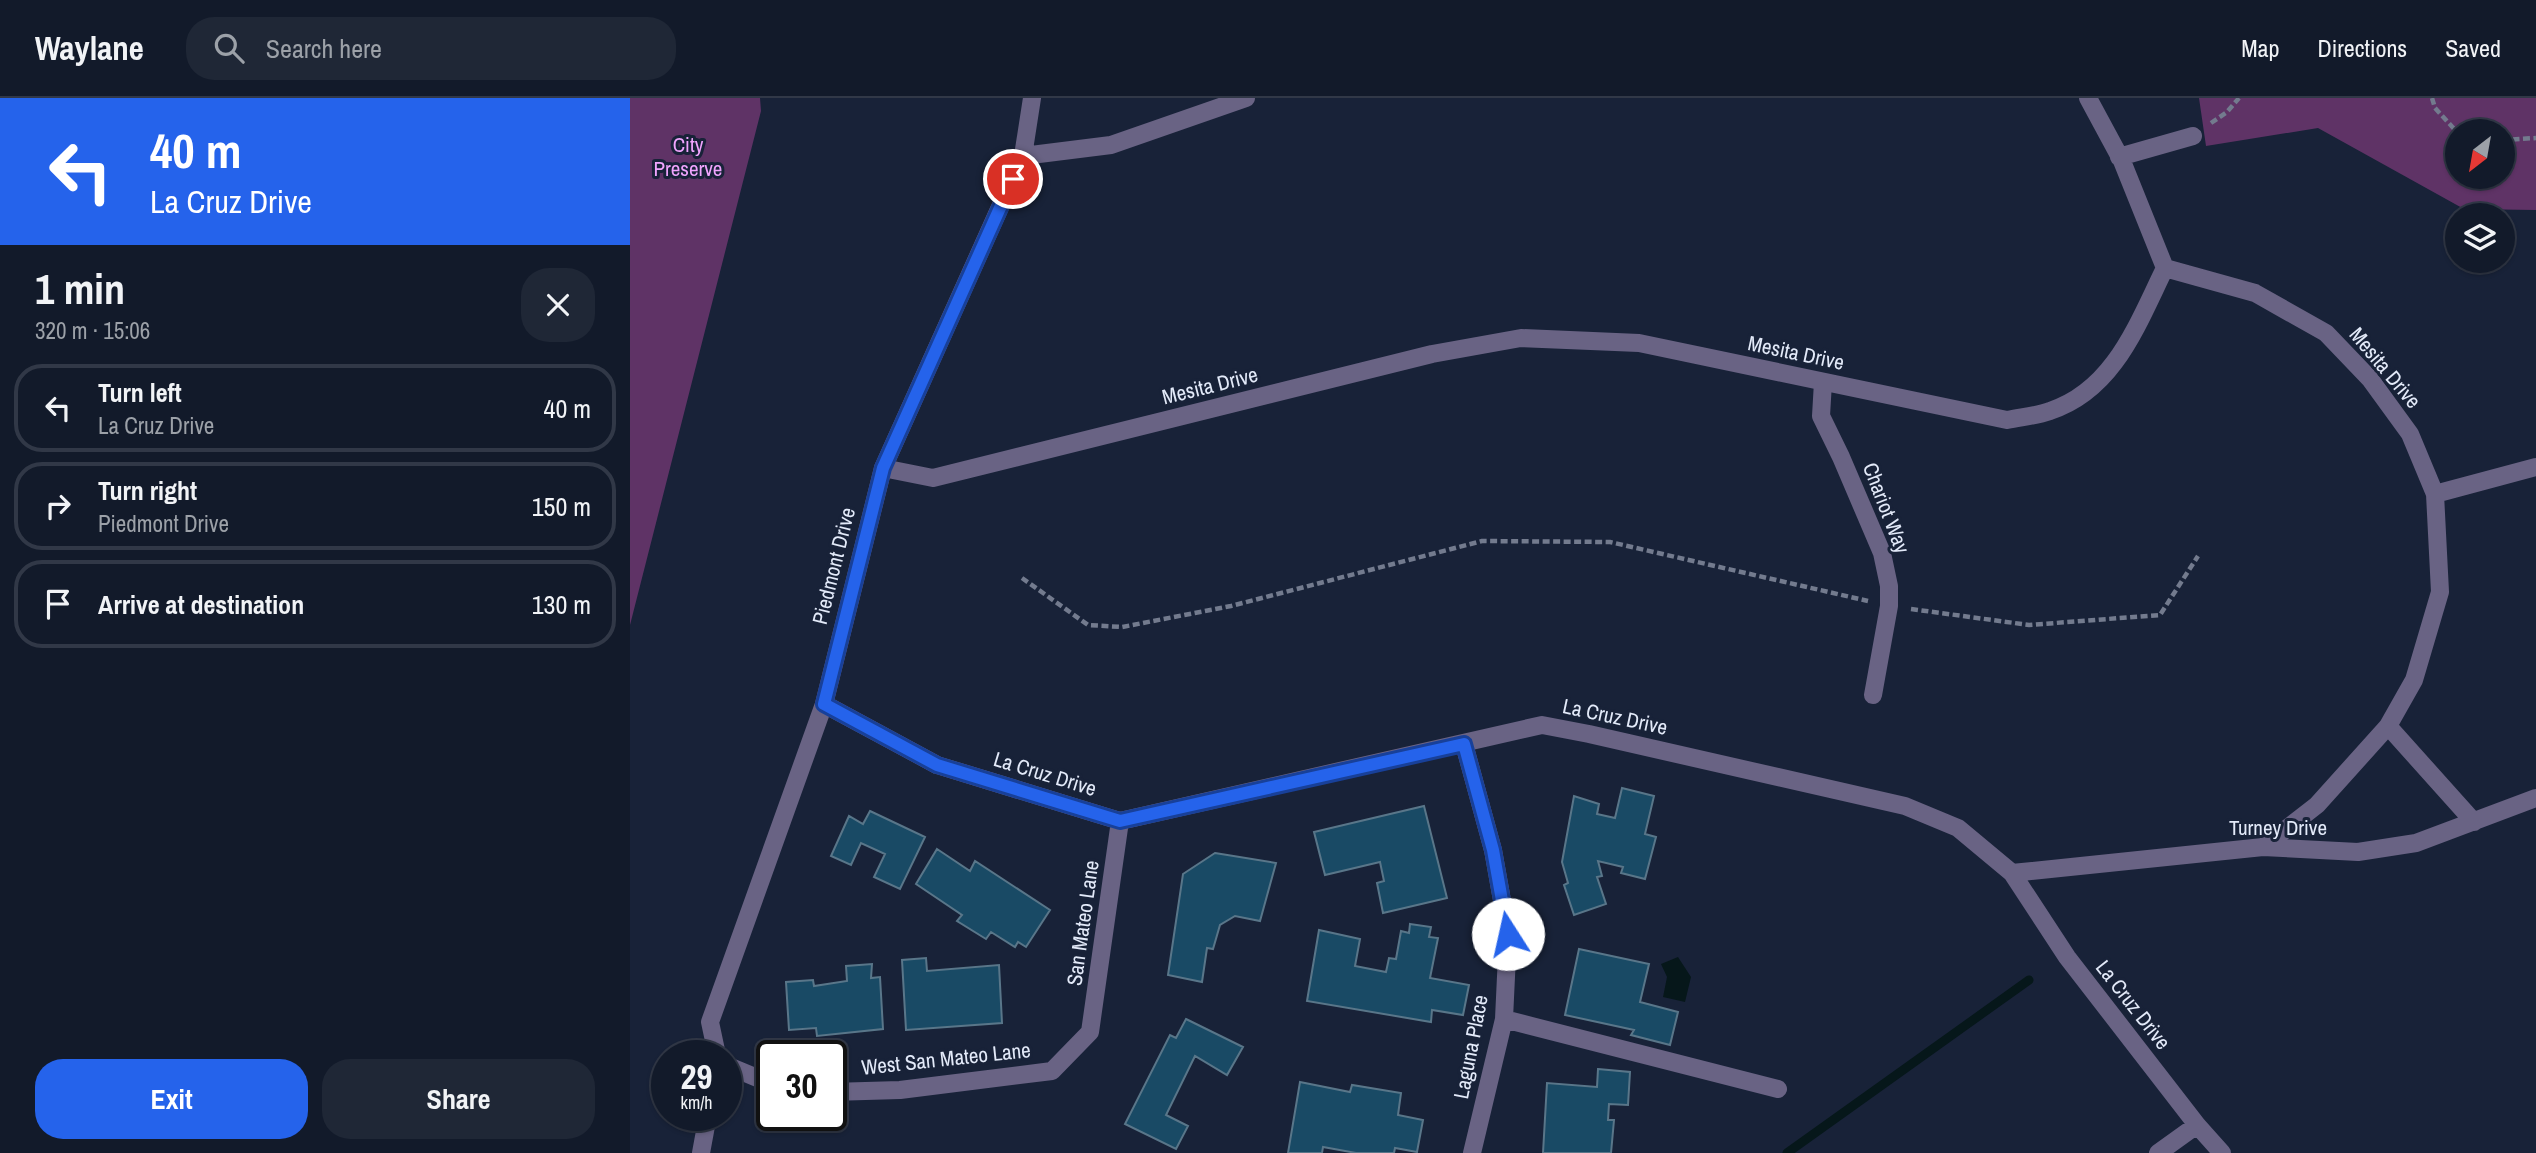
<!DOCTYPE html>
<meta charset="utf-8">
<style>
body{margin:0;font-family:"Archivo Narrow",sans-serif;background:#1f2736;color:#f1f3f6;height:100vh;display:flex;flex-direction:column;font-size:26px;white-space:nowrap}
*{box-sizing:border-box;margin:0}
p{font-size:23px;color:#9ca1a8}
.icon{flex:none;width:38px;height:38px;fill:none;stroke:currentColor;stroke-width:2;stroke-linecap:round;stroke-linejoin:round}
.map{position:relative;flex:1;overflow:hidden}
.details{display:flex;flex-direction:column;background:#121a2a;width:630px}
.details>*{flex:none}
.guide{background:#2563eb;color:#fff;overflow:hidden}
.needle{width:46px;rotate:211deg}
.controls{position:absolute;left:1815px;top:21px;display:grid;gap:14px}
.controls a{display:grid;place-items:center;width:70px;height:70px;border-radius:50%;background:#121a2a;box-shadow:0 2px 5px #0004,0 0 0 2px #313847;font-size:35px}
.speed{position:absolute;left:21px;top:942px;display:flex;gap:14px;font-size:35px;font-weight:700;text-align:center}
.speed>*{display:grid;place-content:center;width:91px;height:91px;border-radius:50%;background:#121a2a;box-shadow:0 2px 5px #0004,0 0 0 2px #313847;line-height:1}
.speed small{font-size:18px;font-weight:400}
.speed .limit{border:4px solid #111;border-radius:10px;background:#fff;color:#111}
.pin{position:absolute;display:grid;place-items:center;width:60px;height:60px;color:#fff;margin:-30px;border:4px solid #fff;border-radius:50%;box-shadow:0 2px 7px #0007}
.me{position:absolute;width:77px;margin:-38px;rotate:350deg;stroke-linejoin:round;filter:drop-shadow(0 0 5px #0008)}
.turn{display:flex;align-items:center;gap:24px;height:147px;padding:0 35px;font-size:32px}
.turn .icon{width:91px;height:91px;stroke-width:2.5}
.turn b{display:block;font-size:49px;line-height:60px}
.round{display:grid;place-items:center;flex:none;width:74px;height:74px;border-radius:28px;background:#1f2736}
.head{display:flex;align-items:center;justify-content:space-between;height:119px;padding:0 35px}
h1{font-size:42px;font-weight:800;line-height:52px}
.button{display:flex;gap:14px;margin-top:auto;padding:14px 35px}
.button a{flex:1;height:80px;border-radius:28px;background:#2563eb;color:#fff;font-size:28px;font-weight:800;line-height:80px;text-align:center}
.button a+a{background:#1f2736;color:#f1f3f6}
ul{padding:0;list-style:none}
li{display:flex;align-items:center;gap:21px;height:88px;margin:0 14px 10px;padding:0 21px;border:4px solid #313847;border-radius:28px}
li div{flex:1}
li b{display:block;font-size:26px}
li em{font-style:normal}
header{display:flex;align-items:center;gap:42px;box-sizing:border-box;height:98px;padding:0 35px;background:#121a2a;border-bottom:2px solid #313847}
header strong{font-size:33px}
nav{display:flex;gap:38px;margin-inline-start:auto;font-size:24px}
.search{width:490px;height:63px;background:#1f2736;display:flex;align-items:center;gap:18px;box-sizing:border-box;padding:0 24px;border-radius:28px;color:#9ca1a8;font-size:26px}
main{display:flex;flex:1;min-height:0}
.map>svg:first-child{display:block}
</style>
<header>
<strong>Waylane</strong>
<div class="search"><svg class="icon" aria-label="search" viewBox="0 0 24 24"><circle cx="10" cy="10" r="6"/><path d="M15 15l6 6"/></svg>Search here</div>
<nav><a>Map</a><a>Directions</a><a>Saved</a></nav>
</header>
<main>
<section class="details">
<div class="guide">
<div class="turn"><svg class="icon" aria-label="left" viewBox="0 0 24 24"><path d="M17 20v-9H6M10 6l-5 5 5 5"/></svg><div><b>40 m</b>La Cruz Drive</div></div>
</div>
<div class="head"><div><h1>1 min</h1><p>320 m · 15:06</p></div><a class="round"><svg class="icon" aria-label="close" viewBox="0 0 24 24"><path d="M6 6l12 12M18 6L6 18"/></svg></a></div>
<ul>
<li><svg class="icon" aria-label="left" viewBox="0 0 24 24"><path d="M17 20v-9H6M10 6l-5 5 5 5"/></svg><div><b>Turn left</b><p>La Cruz Drive</p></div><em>40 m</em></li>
<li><svg class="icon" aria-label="right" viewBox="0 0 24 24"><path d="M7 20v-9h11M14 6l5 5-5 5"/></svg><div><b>Turn right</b><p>Piedmont Drive</p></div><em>150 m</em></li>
<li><svg class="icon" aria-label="arrive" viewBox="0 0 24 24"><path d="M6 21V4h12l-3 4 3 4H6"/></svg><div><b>Arrive at destination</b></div><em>130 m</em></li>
</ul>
<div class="button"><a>Exit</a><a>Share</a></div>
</section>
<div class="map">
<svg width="1906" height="1055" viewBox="0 0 1906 1055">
<rect width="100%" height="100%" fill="#182238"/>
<path fill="#5f3366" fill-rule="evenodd" d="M0,0H130L131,13L0,527Z
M1569,0H1906V112L1834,111L1688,30L1576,48ZM1827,33H1872V79H1827Z"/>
<path fill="#06171a" d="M1048,859L1061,879L1055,904L1033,899L1037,879L1031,866Z"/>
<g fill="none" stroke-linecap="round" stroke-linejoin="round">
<path stroke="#06171a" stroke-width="9" d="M1157,1055L1399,882"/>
</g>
<path fill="#194a65" stroke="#597689" stroke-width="2" d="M992,690L1024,698L1015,736L1026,739L1015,781L991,775L993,769L968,763L972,778L967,779L976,806L944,817L934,787L938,785L932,764L944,698L969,706L967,716L985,720Z
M794,708L817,800L753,815L747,785L754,783L750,764L695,777L684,734Z
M240,713L295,739L270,791L244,779L255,756L231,745L221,767L201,758L219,718L233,726Z
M307,751L340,773L345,763L420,812L396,849L388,844L385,849L361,834L356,841L327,823L332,817L286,786Z
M585,755L646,765L630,823L605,818L590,827L583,851L577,850L572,884L538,877L553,776Z
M780,826L801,829L799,839L808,840L800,880L839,887L833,917L802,912L801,924L677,903L689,832L730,841L725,868L756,874L759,860L766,861L771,833L779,835Z
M949,851L1019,866L1010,904L1048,914L1040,947L1001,937L1004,932L935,917Z
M296,860L297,873L369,867L372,925L276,932L272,862Z
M242,866L241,880L250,879L253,931L187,938L186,930L159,932L156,884L183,882L184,888L217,883L216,868Z
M556,921L613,949L597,977L565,958L536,1017L558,1028L546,1051L495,1026L540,937L546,940Z
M968,971L1000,974L998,1007L979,1006L978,1022H984L981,1055H913L917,985L967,989Z
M670,984L720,994L722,987L771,995L768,1017L793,1022L787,1054L765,1050L764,1055H726L693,1049L692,1055H658Z"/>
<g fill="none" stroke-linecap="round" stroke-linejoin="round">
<path stroke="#737b8e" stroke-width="4.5" stroke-dasharray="7 3.5" stroke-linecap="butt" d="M1802,0L1805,10L1827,34
M1581,25L1597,14L1609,0
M1872,42L1906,40
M392,480L458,527L492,529L601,508L852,443L980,444L1238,503
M1281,511L1399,527L1530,517L1568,458"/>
<path stroke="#696384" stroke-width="18" d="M1458,0L1492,63L1535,170
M393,58L481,47L616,0
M1489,59L1563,38
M1535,170L1625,195L1696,235L1740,281L1780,336L1805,396L1810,494L1784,582L1758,628L1687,707L1633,749
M1193,284L1191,318L1211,359L1252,455L1259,488V508L1243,597
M253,370L303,380L802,256L891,240L1009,245L1377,322C1391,319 1406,318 1420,313C1484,292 1507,227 1535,170
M1805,396L1906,369
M194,606L307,667L490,723L912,627L959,636L1275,708L1328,730L1382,775L1437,859L1567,1027L1592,1055
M1758,628L1844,724
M834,646L863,752L878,836L874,921L842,1055
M1382,775L1633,749L1728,754L1786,745L1906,700
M874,921L1148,991
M87,957L80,924L194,606L253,370L393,58L402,0
M96,967L142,986
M201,994L270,992L422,973L460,934L490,723
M71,1055L78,1017
M1528,1055L1567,1027"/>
</g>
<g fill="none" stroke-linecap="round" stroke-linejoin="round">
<g stroke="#184099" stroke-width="18">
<path id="route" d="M383,81L253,370L194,606L307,667L490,723L834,646L863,752L878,836"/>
</g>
<use href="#route" stroke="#2563eb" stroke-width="12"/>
</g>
<g text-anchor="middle" stroke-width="6" stroke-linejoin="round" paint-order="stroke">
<g font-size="21" fill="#f1a4fe" stroke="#182238">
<text x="58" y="54">City<tspan x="58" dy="24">Preserve</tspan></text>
</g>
<g font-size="21" fill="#e3eaf9" stroke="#182238">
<text transform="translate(1166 255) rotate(12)" y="7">Mesita Drive</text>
<text transform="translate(1755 270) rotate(50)" y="7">Mesita Drive</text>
<text transform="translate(580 288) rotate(-14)" y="7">Mesita Drive</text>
<text transform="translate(1256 410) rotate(69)" y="7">Chariot Way</text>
<text transform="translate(204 468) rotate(-76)" y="7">Piedmont Drive</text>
<text transform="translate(985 619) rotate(12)" y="7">La Cruz Drive</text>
<text transform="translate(415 676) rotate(17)" y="7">La Cruz Drive</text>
<text x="1648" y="737">Turney Drive</text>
<text transform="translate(453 825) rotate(-82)" y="7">San Mateo Lane</text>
<text transform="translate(1503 907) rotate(52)" y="7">La Cruz Drive</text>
<text transform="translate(841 949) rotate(-79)" y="7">Laguna Place</text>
<text transform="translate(316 961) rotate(-6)" y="7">West San Mateo Lane</text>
</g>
</g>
</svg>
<div class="controls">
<a><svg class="needle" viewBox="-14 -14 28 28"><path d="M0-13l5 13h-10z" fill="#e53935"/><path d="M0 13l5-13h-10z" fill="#9ca1a8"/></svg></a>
<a><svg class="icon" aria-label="layers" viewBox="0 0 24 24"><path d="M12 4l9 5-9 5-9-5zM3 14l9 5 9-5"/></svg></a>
</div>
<div class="speed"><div>29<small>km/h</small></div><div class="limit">30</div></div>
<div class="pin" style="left:383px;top:81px;background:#d93025"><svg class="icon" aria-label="arrive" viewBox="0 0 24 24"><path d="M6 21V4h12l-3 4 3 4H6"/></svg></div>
<svg class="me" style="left:878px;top:836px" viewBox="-20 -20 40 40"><circle r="19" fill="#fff"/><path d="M0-13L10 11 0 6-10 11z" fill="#2563eb"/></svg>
</div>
</main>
